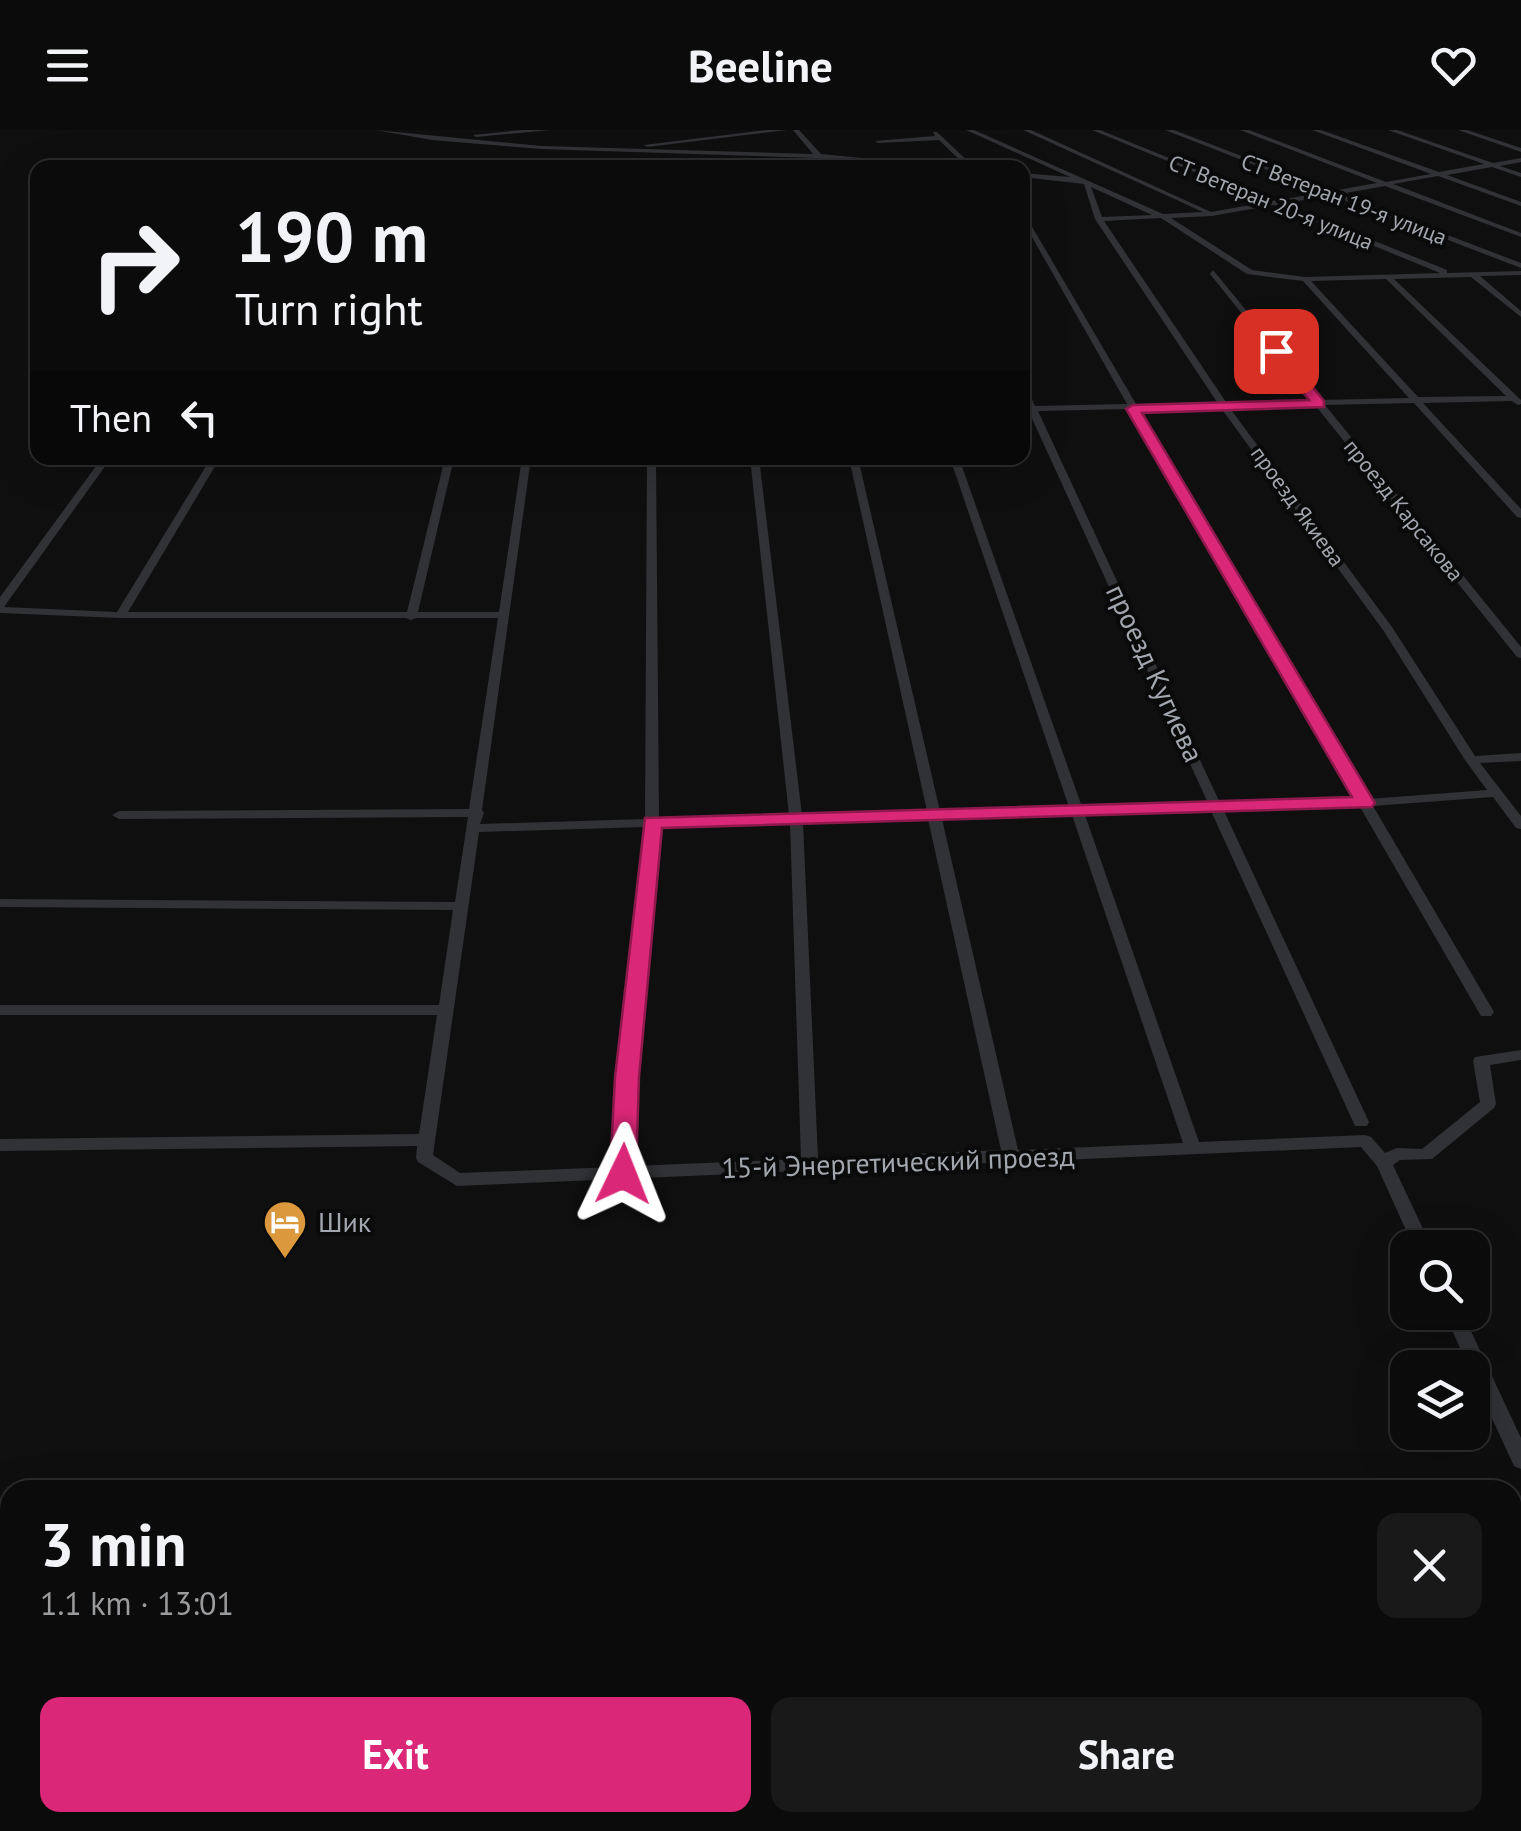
<!DOCTYPE html>
<meta charset="utf-8">
<style>
body{margin:0;font-family:"PT Sans",sans-serif;background:#19191a;color:#f1f3f6;height:100vh;display:flex;flex-direction:column;font-size:38px;white-space:nowrap}
*{box-sizing:border-box;margin:0}
p{font-size:32px;color:#9a9b9d}
.icon{flex:none;width:55px;height:55px;fill:none;stroke:currentColor;stroke-width:2;stroke-linecap:round;stroke-linejoin:round}
.map{position:relative;flex:1;overflow:hidden}
.panel{position:absolute;left:0px;top:1350px;width:1522px;height:352px;display:flex;flex-direction:column;background:#0b0b0c;border-radius:30px 30px 0 0;box-shadow:0 10px 40px #0002,0 0 0 2px #2b2b2d}
.panel>*{flex:none}
.guide{position:absolute;left:30px;top:30px;width:1000px;height:305px;border-radius:20px;box-shadow:0 10px 40px #0002,0 0 0 2px #2b2b2d;background:#0b0b0c;color:#f1f3f6;overflow:hidden}
.fabs{position:absolute;left:1390px;top:1100px;display:grid;gap:20px}
.fabs a{display:grid;place-items:center;width:100px;height:100px;border-radius:20px;background:#0b0b0c;box-shadow:0 10px 40px #0002,0 0 0 2px #2b2b2d;font-size:50px}
.pin{position:absolute;display:grid;place-items:center;width:85px;height:85px;color:#fff;margin:-42px;border-radius:20px;box-shadow:0 5px 15px #0006}
.me{position:absolute;width:110px;margin:-55px;rotate:2deg;stroke-linejoin:round;filter:drop-shadow(0 0 8px #0008)}
.turn{display:flex;align-items:center;gap:35px;height:210px;padding:0 40px;font-size:45px}
.turn .icon{width:130px;height:130px;stroke-width:2.5}
.turn b{display:block;font-size:70px;line-height:85px}
.then{display:flex;align-items:center;height:95px;padding:0 40px;background:#0003;gap:20px;font-size:38px}
.round{display:grid;place-items:center;flex:none;width:105px;height:105px;border-radius:20px;background:#19191a}
.overview{display:flex;align-items:center;justify-content:space-between;height:170px;padding:0 40px}
h1{font-size:60px;font-weight:800;line-height:75px}
.cta{display:flex;gap:20px;margin-top:auto;padding:20px 40px}
.cta a{flex:1;height:115px;border-radius:20px;background:#db2777;color:#fff;font-size:40px;font-weight:800;line-height:115px;text-align:center}
.cta a+a{background:#19191a;color:#f1f3f6}
header{display:flex;justify-content:space-between;align-items:center;height:130px;padding:0 40px;background:#0b0b0c;font-size:45px;font-weight:800}
.map>svg:first-child{display:block}
</style>
<header><svg class="icon" aria-label="menu" viewBox="0 0 24 24"><path d="M4 6h16M4 12h16M4 18h16"/></svg>Beeline<svg class="icon" aria-label="heart" viewBox="0 0 24 24"><path d="M12 20l-8-8c-3-5 5-10 8-4 3-6 11-1 8 4z"/></svg></header>
<div class="map">
<svg width="1521" height="1701" viewBox="0 0 1521 1701">
<rect width="100%" height="100%" fill="#0f0f10"/>
<path fill="#1b1b1d" d="M1521,1520V1701H74L75,1692H1512V1521Z"/>
<g fill="none" stroke-linecap="round" stroke-linejoin="round">
<path fill="#313235" fill-rule="evenodd" d="M375,0L541,16L813,24L793,0H799L821,24L964,38H933L824,28L822,32L815,28L541,19L432,10Z
M521,0H550L476,7L473,5Z
M767,0H787L647,17L644,15Z
M966,0H974L1163,84L1203,82L1023,0H1031L1211,82L1267,72L1092,0H1100L1275,71L1324,62L1165,0H1174L1332,61L1377,53L1240,0H1249L1386,52L1431,44L1312,0H1321L1439,42L1484,34L1388,0H1397L1493,33L1521,28V32L1500,36L1521,43V47L1492,37L1447,45L1521,72V76L1438,46L1393,54L1521,103V107L1385,56L1340,64L1521,133V138L1331,65L1282,74L1447,140V143L1521,141V145L1480,146L1521,181V187L1471,147L1394,149L1521,270V274L1518,275L1512,271L1423,273L1521,379V388L1517,387L1414,273L1325,275L1521,517V528L1517,527L1315,275L1229,277L1392,497L1475,626L1521,623V631L1480,633L1521,686V699L1516,698L1493,667L1373,676L1494,882L1491,886H1481L1360,677L1224,681L1369,992L1367,996H1355L1211,681L1085,685L1199,1012L1365,1005L1371,1007L1385,1023L1397,1018L1422,1019L1480,972L1473,931L1475,927L1521,920V930L1490,935L1496,974L1494,978L1432,1029L1400,1030L1393,1035L1432,1118H1414L1377,1036L1361,1017L457,1056L418,1032L416,1028L417,1016L0,1021V1009L419,1004L437,885H0V875H439L453,780L0,777V769L455,772L468,687L119,689L112,685L119,681L469,679L498,488H416L411,490L406,488H120L0,483V467L102,328H111L4,477L117,482L211,328H220L128,482H407L445,328H454L418,482H499L522,328H531L482,680L484,683L480,694L645,689L647,328H656L659,689L789,685L750,328H759L802,685L927,681L849,328H858L940,681L1069,677L950,328H959L1082,677L1208,673L1029,282L1022,280L1023,277L1026,276L1022,268V254L1026,257L1035,276L1127,274L1024,93L1031,95L1136,274L1217,272L1095,89L1084,54L1022,47V43L1070,47ZM1091,57L1152,85L1102,87ZM1274,75L1440,143L1305,147L1252,140L1171,88L1212,86ZM1161,88L1247,144L1303,151L1409,268L1320,270L1213,140L1210,144L1311,270L1226,272L1104,91ZM1386,149L1506,266L1418,267L1311,151ZM1221,278L1383,500L1465,630L1487,660L1368,669L1139,279ZM1130,279L1355,669L1220,673L1038,281ZM1072,685L1183,1013L1018,1020L942,689ZM928,689L1001,1020L818,1028L803,693ZM790,693L801,1029L632,1036L635,947L658,697ZM645,697L619,947L615,1037L460,1043L433,1025L479,702Z
M1458,0H1467L1521,18V22Z
M933,2H937L975,38H968L939,10L878,13L875,11L935,6Z
M1444,1182H1462L1521,1308V1339L1514,1336L1472,1245V1238H1469Z
M1512,1615L1521,1620V1659L1512,1655Z
M989,1692H1013L1015,1701H991Z"/>
<path fill="#5d6065" fill-rule="evenodd" d="M1521,1471V1509L1512,1510V1472Z
M0,1540L10,1541V1581L0,1580Z"/>
</g>
<path fill="#db2777" stroke="#8e194d" stroke-width="2.5" d="M1272,218H1281L1324,271V277L1142,283L1375,673L1372,677L662,698L639,947L636,1044L632,1050H614L610,1044L615,947L645,688L1352,667L1126,279L1133,275L1309,270L1272,224Z"/>
<defs>
<g id="hotel-pin" transform="scale(2.25)"><path d="M0 17L-7.5 6A9.5 9.5 0 1 1 7.5 6Z" fill="#db983c" stroke="#0a0a0b"/><path d="M-6-4.5h1.5V1H6V5H4.5V3h-9V5H-6ZM-4 0a1.8 1.8 0 1 1 3.6 0ZM.5 0V-2.5h3Q6-2.5 6 0Z" fill="#fff"/></g>
</defs>
<g fill-rule="evenodd">
<use href="#hotel-pin" x="285" y="1092"/>
</g>
<g text-anchor="middle" stroke-width="8" stroke-linejoin="round" paint-order="stroke">
<g font-size="22" fill="#a2a7af" stroke="#0a0a0b">
<text transform="translate(1344 69) rotate(21)" y="8">СТ Ветеран 19-я улица</text>
<text transform="translate(1271 72) rotate(22)" y="8">СТ Ветеран 20-я улица</text>
<text transform="translate(1298 376) rotate(54)" y="8">проезд Якиева</text>
<text transform="translate(1404 380) rotate(51)" y="8">проезд Карсакова</text>
</g>
<g font-size="28" fill="#a2a7af" stroke="#0a0a0b">
<text transform="translate(1155 543) rotate(65)" y="10">проезд Кугиева</text>
<text transform="translate(898 1032) rotate(-2)" y="10">15-й Энергетический проезд</text>
</g>
<g font-size="28" fill="#a2a7af" stroke="#0a0a0b" text-anchor="start">
<text x="318" y="1102">Шик</text>
</g>
</g>
</svg>
<div class="fabs">
<a><svg class="icon" aria-label="search" viewBox="0 0 24 24"><circle cx="10" cy="10" r="6"/><path d="M15 15l6 6"/></svg></a>
<a><svg class="icon" aria-label="layers" viewBox="0 0 24 24"><path d="M12 4l9 5-9 5-9-5zM3 14l9 5 9-5"/></svg></a>
</div>
<div class="pin" style="left:1276px;top:221px;background:#d93025"><svg class="icon" aria-label="arrive" viewBox="0 0 24 24"><path d="M6 21V4h12l-3 4 3 4H6"/></svg></div>
<svg class="me" style="left:623px;top:1044px" viewBox="-20 -20 40 40"><path d="M0-17L14 15 0 8-14 15z" fill="#db2777" stroke="#fff" stroke-width="4"/></svg>
<div class="guide">
<div class="turn"><svg class="icon" aria-label="right" viewBox="0 0 24 24"><path d="M7 20v-9h11M14 6l5 5-5 5"/></svg><div><b>190 m</b>Turn right</div></div>
<div class="then">Then<svg class="icon" aria-label="left" viewBox="0 0 24 24"><path d="M17 20v-9H6M10 6l-5 5 5 5"/></svg></div>
</div>
<section class="panel">
<div class="overview"><div><h1>3 min</h1><p>1.1 km · 13:01</p></div><a class="round"><svg class="icon" aria-label="close" viewBox="0 0 24 24"><path d="M6 6l12 12M18 6L6 18"/></svg></a></div>
<div class="cta"><a>Exit</a><a>Share</a></div>
</section>
</div>
